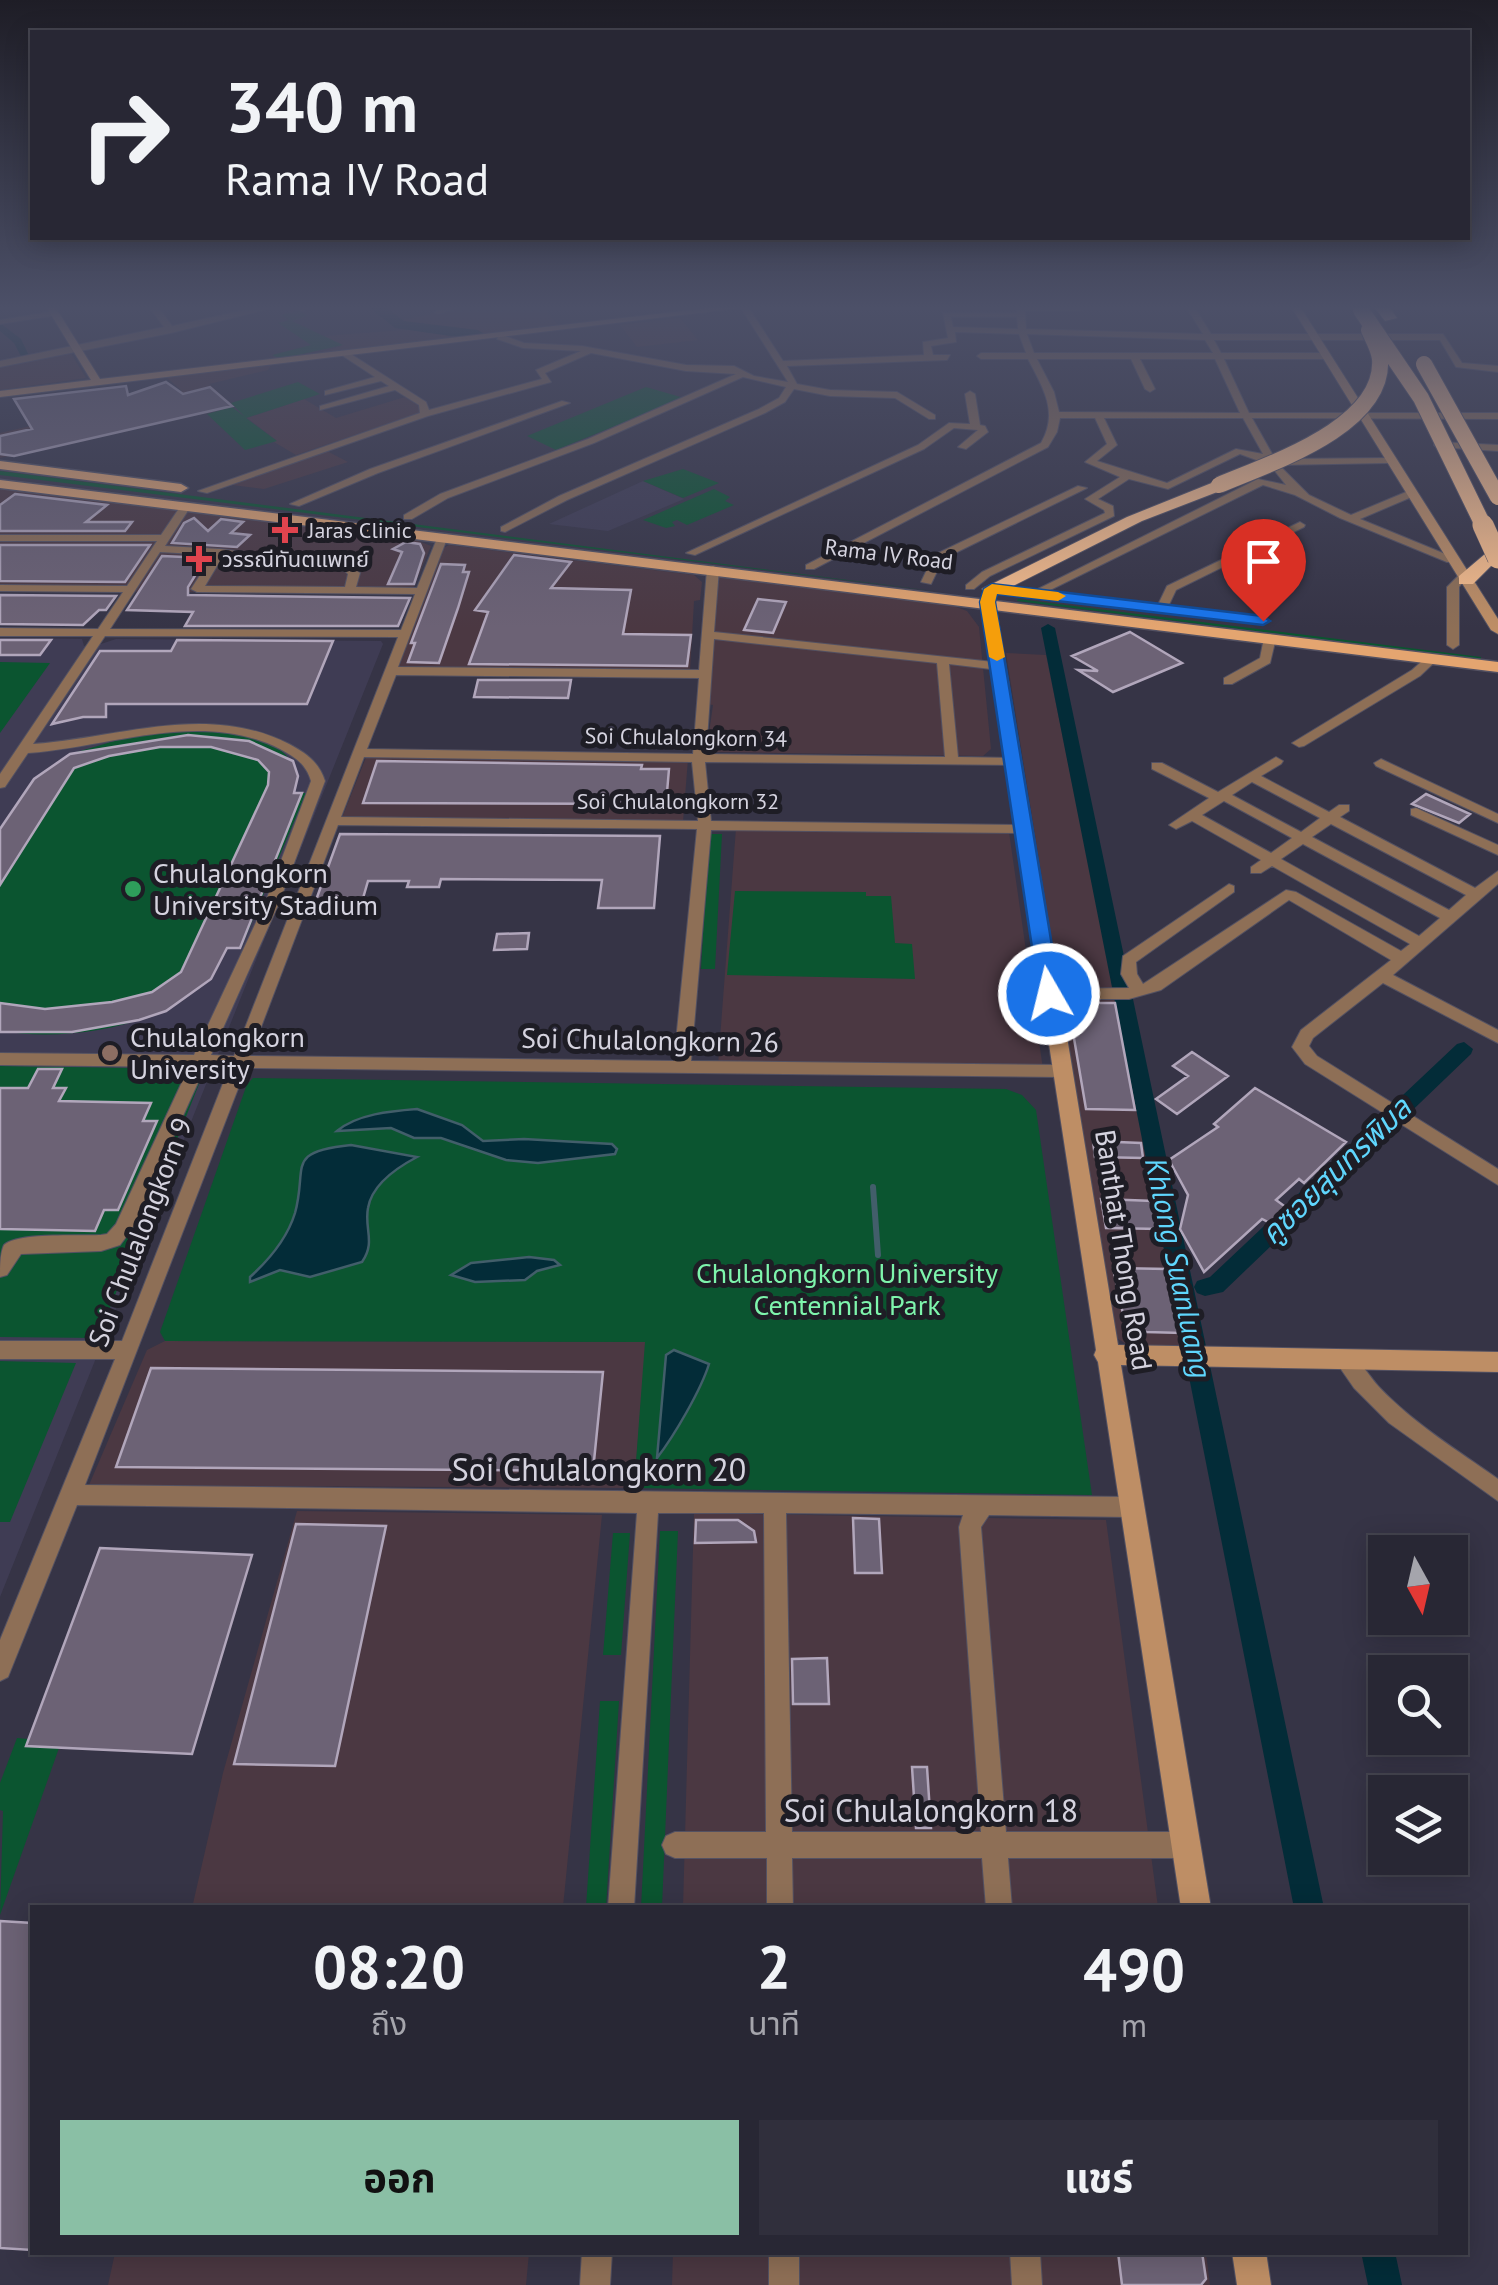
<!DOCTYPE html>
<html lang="th">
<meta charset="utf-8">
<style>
body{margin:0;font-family:"PT Sans","Noto Sans Thai",sans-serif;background:#302f3c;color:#f1f3f6;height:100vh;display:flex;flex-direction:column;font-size:38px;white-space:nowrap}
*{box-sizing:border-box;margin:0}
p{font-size:32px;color:#a5a5ac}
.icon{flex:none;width:55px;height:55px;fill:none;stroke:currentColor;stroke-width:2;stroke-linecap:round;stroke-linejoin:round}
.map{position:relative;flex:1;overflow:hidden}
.side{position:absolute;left:30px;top:1905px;width:1438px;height:350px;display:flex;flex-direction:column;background:#282734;border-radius:0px;box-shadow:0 5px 25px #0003,0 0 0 2px #44444f}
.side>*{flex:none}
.guide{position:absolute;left:30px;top:30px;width:1440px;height:210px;border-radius:0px;box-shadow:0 5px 25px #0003,0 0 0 2px #44444f;background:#282734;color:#f1f3f6;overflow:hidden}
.needle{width:65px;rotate:172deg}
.controls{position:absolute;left:1368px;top:1535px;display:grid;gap:20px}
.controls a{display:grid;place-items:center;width:100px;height:100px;border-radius:0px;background:#282734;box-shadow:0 5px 25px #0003,0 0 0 2px #44444f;font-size:50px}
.pin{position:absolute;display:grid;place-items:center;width:85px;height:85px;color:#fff;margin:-102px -42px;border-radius:50% 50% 50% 0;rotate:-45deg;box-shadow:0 0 10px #0007}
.pin .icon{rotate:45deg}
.me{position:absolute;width:110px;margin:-55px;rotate:352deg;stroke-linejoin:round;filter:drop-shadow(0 0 8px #0008)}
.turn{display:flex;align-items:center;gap:35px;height:210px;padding:0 30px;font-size:45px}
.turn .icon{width:130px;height:130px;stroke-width:2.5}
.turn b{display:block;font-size:70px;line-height:85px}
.eta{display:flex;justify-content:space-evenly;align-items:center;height:170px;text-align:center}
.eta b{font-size:60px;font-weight:700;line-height:70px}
.cta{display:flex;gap:20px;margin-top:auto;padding:20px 30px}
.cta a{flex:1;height:115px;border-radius:0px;background:#8abfa5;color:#111;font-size:40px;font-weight:700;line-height:115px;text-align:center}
.cta a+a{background:#302f3c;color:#f1f3f6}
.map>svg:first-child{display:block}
</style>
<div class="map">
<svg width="1498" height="2285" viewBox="0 0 1498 2285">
<rect width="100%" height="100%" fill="#363446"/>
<path fill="#4b3842" d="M458,308H544L559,327L314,354L342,346L324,336L417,329L398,321Z
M680,318L698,340L637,347L620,325Z
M70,352L86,378L0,390V365Z
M271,365L268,370L209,384L233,406L0,458V433L182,391L166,377Z
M405,397L421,407L422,412L296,455L274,442L276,440L247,418L304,399L336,418Z
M325,450L348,462L264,489L224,484Z
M0,487L406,536L431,546L411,593L0,591Z
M449,545L694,575L702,582L700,600L694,601L690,671L398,669L442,549Z
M715,575L951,605L967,611L979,627L991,749L983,756L715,752L707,747L713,705L707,704Z
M1006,653L1046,655L1188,1351L1136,1350L1118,1339L1113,1324Z
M367,755L688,759L683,822L341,820Z
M736,828L1009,832L1043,1069L718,1065Z
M165,1341L646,1342L634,1488L89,1485L147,1350Z
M297,1511L602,1515L563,1907L192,1908L223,1773Z
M694,1513L1106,1520L1158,1907L683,1908Z
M673,2252L1206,2253L1210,2285H672Z
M115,2253V2252L529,2253L526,2285H108Z"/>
<path fill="#3f3c54" d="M643,481L684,499L608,531L549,524Z
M0,638L82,639L84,646H95L116,639L381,641L383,644L0,1597Z"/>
<path fill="#0b5530" d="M299,310L307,316L292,321L343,345L280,359L272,355L311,345L278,323L289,320L281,315Z
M298,382L320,394L246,418L277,441L245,450L207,414L232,407L245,417L231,403Z
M646,387L684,398L556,450L527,436Z
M683,469L719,483L683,498L643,481Z
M0,471L949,593L0,475Z
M714,489L730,497L725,501L734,505L687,525L677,520L672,522L675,526L666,528L643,520Z
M1018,599L1481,657V659L1017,601Z
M0,662L50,663L0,733Z
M196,730C235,732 308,738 294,793H306L241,948H227C193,1025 76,1043 0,1031V829L34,779L70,754L135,735Z
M709,834H722L715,969H701Z
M735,891L866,892V896H891L895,943L912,944L915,979L727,975Z
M0,1066L205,1069L98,1338L0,1337Z
M253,1078L1006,1089L1022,1095L1036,1110L1092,1495L634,1488L645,1342L165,1341L160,1332L247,1084Z
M0,1361L76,1363L10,1522H0Z
M660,1531H678L662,1907L641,1908Z
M613,1533H630L621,1655H603Z
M600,1701H619L606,1907H586Z
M17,1738L28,1739L26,1746L59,1748L0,1915L3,1811L0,1810V1783Z"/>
<path fill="#032c38" stroke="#425e6a" stroke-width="2.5" d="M417,1109L462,1125L483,1141L524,1139L612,1144L617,1149L615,1154L538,1163L506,1160L441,1138H414L391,1128L337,1131C357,1114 391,1111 417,1109Z
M351,1145L417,1157C398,1167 372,1184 368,1208C364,1229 376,1242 362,1262L310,1277L280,1270L250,1282V1277C270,1259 287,1239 295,1213C308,1166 284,1152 351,1145Z
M529,1257L554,1260L560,1265L537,1271L525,1280L475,1282L451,1275L471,1263Z
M674,1350L709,1364C701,1390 674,1436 657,1458L666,1355Z"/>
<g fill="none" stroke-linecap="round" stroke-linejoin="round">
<path stroke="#425e6a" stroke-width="6" d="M873,1187L878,1255"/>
<path fill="#032c38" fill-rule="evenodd" d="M0,323L21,339L31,360H23L14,343L0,331Z
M1048,624L1055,628L1324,1908H1294L1041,628Z
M1464,1042L1473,1049L1471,1054L1223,1292L1205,1296L1197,1293L1194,1287L1197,1281L1210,1277L1457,1044Z
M1361,2252H1395L1402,2285H1368Z"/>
<path fill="#032c38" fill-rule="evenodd" d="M370,308H387L404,321L478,330L486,335L478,340L395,328Z"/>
</g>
<path fill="#6c6275" stroke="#b1a6bb" stroke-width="2.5" d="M166,382L183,394L210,387L232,406L14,456L0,454V436L32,429L14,399L126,386L128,395Z
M15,494L107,505L86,522H132L125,531H0V505Z
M194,518L208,531L221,519L243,522L231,533L250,535L237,547L172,543L184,523Z
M406,542L420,544L424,553L414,584H388L402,552L393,549Z
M0,545H150L125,582L0,581Z
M514,555L571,562L551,588L631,590L623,634L691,635L687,666L469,664L488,612L475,610Z
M162,556L206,558L188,587V595L410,598L398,626H185L193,612L127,610Z
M441,564L465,565L463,572H469L458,608L439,663L408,662L415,643H411Z
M0,595L116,596L106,610H99L83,625L0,624Z
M758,599L786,602L773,633L744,630Z
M1130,632L1182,663L1113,692L1078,670L1098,671L1072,656Z
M0,640H51L40,655H0Z
M177,640L333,641L307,704H106V717H83L52,724L100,651H171Z
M478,680H571L568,698L474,697Z
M188,735L249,741L293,761L298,776L294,793H302L240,948H227L211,979L166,1011L139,1020L72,1032H0V1003L45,1009L112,1002L152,992L181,972L268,785L269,772L258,760L211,747H160L109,756L74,768L0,885V829L34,779L70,754Z
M377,761L642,765L641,769H669L666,804L363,803Z
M1426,794L1470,814L1459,823L1412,804Z
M340,834L660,836L654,908H598L602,880L441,879L439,887H407L409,881H368L359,912L312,911Z
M529,933L527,949L494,950L497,934Z
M1068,1003H1115L1135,1110L1086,1109Z
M1192,1052L1228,1076L1177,1114L1156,1099L1188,1076L1173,1066Z
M38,1069H62L53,1088H66L59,1101L151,1103L143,1121H157L118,1210H104L95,1231L0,1229V1088H28Z
M1255,1088L1346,1142L1304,1183L1299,1179L1276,1200L1287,1208L1270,1223L1262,1219L1204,1272L1180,1229L1188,1195L1169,1160L1218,1127L1214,1124Z
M1093,1141L1141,1143L1143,1158L1095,1157Z
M1101,1199L1154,1201L1160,1229L1106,1228Z
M1113,1268L1168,1269L1182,1333L1146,1332L1123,1314Z
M151,1368L603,1372L593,1471L116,1467Z
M853,1518L879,1519L882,1573H855Z
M696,1520H738L754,1531L756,1542L695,1543Z
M296,1524L386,1526L335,1766L234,1764Z
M100,1548L252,1555L192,1754L26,1746Z
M827,1658L829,1704H793L792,1659Z
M912,1767H927L931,1828H916Z
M0,1921L32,1923V2250L0,2248Z
M1118,2252H1202L1206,2279L1201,2285H1122Z"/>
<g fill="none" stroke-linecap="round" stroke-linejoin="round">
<g stroke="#535162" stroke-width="2">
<path id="street" d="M150,308H159L172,326L254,308H272L171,333L0,367V361L164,327Z
M309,308L302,311L298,309V308Z
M443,308H459L438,314L434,312Z
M741,308H749L783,361L924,355L923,342L948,338L943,313H1017V308L1083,309L1079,311H1025L1026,329L1203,334L1187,308H1195L1211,334H1443L1462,363L1498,366V372L1456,367L1440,340H1214L1221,353H1325L1329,356L1325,359H1224L1249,413H1498V419L1252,418L1275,459L1392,458L1394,460L1389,463L1279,465L1309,495L1351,515L1406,492H1414V496L1360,519L1455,558V562H1447L1340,518L1295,495L1263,485L1036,597L1032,596V592L1258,479L1286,485L1266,460L1259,461L1240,454L1168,489L1129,479L1098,499L1113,506L1114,516L990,576L974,589H966V585L982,572L1105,513L1104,510L1085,499L1120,477L1085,462L1107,444L1095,418H1060L1057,432L1048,447L814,569H806V565L1041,443C1059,412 1043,388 1028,359H981L977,356L981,353H1026L1019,334L955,332L956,342L931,346L933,355H950L947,360L787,366L797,384L830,390L897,392L935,415V419H929L895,398L830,396L794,389L785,402L765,413L567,500L505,532L501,531V527L559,496L759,409L779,398L786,387L743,377L594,443L448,498L412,519H404V515L440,494L588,439L736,374L686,371L591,353L545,373L551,382L428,416L207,493L198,491L420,413L419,405L395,390L320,410V406L389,386L381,381L325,395V391L375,377L343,356L346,351L426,402L429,410L542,379L536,370L581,351L523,348L497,339L500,334L524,343L582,346L686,365L734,366L754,376L788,382ZM951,317H1017L1018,329L953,327ZM1027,334L1205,340L1213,353H1034ZM1037,359H1131L1145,389L1150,392L1155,389L1140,359H1215L1240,413L1059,412L1054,392ZM1104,418H1243L1263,454L1236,449L1167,483L1097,461L1117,445Z
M55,311L58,315L0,324V320Z
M970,391L975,394L980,425L985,426L988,432L966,449L958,447L978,430L954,428L924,449L695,555L686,553L918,445L949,423L970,424L965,394Z
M562,401L570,403L378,473L299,506L290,504L370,469Z
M1439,442L1498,445V451L1436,447L1434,445Z
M1078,486L1087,488L943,559L931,584L921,582L934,555Z
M186,503L191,506L165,546L220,549L348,565L360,573L356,587L417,588L438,536L447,534L448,536L398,667L699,670L707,569L713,566L719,569L714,632L1003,663L1005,666L999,670L949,664L958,757L1013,758L1020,762L1018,765L705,762L711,821L1024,825L1031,829L1024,833L711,830L691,1061L1061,1065L1069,1071L1061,1077L246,1068L85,1485L1130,1497L1138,1500L1141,1507L1138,1514L1130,1517L989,1515L981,1527L1006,1832H1186L1195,1836L1199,1845L1195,1854L1186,1858H1008L1012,1908H986L982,1858H792L793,1908H767V1858H675L666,1854L662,1845L666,1836L675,1832H766L764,1513H658L634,1908H608L637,1513L77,1505L8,1677L0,1681V1640L115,1359H0V1341H122L229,1068L205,1067L132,1229L120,1245L101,1251L21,1254L7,1275L0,1277C0,1267 0,1253 4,1245C18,1232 81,1236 101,1235L107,1234L116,1224L189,1067L0,1065V1053L194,1055L265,903L311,781C306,764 295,757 280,749C201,709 111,747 28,753L5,787L0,788V774L93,636H0V628L98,629L123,592L0,591V585L127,586L157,541H0V535H161L182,504ZM160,552L213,555L191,589L197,592L415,594L401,630L110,629ZM223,556L345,571L348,574L345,587L205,586ZM105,636L398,637L234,1056L211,1055L279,903L325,781C319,762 306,753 289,744C207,702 119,738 33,744ZM714,639L937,663L945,757L706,754ZM396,675L699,678L693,754L367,749ZM364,757L692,762L698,821L341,817ZM338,825L697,829L674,1061L250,1056ZM786,1513L963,1515L959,1527L981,1832H792Z
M1300,522L1305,525L1304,527L1176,590L1166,611L1156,609L1167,586Z
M1462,572L1468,575L1459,587V645L1453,649L1447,645V587Z
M1270,634L1276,638L1270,663L1232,684H1224V678L1260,658L1264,638Z
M1429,655L1439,658L1420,676L1304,746L1299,747L1292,743L1412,670Z
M1276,757L1283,761L1281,764L1261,776L1329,812L1339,805H1349V811L1340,817L1475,888L1498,871V884L1393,975L1498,1030V1043L1383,983L1313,1038L1309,1046L1317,1056L1498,1169V1185L1305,1064L1292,1047L1301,1030L1391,960L1289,900L1161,990L1129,999H1049L1041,994L1049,989L1129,988L1121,974L1123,956L1229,884L1234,886V892L1136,962L1137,974L1143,984L1286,890L1296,892L1401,951L1410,944L1272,866L1261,873H1251V867L1261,860L1192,821L1176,829L1169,825L1209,798L1152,769V763H1162L1218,792ZM1252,782L1320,818L1301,832L1232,795ZM1224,801L1292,838L1271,853L1202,815ZM1331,824L1466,895L1449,910L1312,837ZM1303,844L1440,918L1419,936L1281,859Z
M1381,759L1498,814V823L1376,766L1374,763Z
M1416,808L1498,845V855L1411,815V809Z
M1346,1353C1360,1359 1369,1376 1379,1387C1413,1423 1457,1450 1498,1479V1501L1389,1423L1354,1388L1336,1362L1339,1356Z
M582,2252H612L610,2285H580Z
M769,2252H799V2285H769Z
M1010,2252H1040L1042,2285H1012Z"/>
</g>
<g stroke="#535162" stroke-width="2">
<path id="secondary" d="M47,308H56L100,379L708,308H740L0,397V391L91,380Z
M1292,308H1301L1498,619V634L1491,630Z
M988,598L995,602L1118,1345L1498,1352V1372L1121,1365L1211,1908H1181L1098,1362L1094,1355L1096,1350L981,602Z
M1232,2252H1266L1271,2285H1237Z"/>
</g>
<g stroke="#535162" stroke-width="3">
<path id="primary" d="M0,461L181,484L188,488L181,492L0,469Z
M0,480L1498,662V672L0,488Z"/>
</g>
<g stroke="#535162" stroke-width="2">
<path id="highway" d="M1375,308H1390L1397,318L1385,321Z
M1219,480L1228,485L1225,489L1142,521L999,593L992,595L982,589L1127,517Z
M1498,543V559L1473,584H1459V576Z"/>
</g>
<use href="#street" fill="#8e6f56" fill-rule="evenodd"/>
<use href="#secondary" fill="#be8e65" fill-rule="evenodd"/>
<use href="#primary" fill="#e4a570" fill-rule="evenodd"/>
<use href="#highway" fill="#fbbf8c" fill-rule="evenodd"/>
<g stroke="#535162" stroke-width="18" stroke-linecap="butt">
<path id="highway-bridge-far1" d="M1361,310L1421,398L1484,527
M1424,364L1498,497
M1219,485C1268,464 1385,427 1380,359C1379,349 1373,339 1369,330"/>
</g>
<g stroke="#535162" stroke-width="22" stroke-linecap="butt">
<path id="highway-bridge" d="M1483,525L1498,558"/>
</g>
<use href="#highway-bridge-far1" stroke="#fbbf8c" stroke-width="16"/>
<use href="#highway-bridge" stroke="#fbbf8c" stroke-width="21"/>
</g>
<linearGradient id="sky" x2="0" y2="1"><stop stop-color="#1e1d26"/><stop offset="0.49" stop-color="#4c5068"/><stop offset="1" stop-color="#4c5068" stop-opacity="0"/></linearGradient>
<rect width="1498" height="628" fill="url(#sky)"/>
<path fill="#1a73e8" stroke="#114b97" stroke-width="2.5" d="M992,584L1263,616L1270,621L1263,625L997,594L995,602L1060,994L1049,1001L1039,994L980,602L984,589Z"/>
<path fill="#f59e0b" d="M992,584L1058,592L1066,596L1058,601L997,594L995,602L1005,657L997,661L989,657L980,602L984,589Z"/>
<g fill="#e0444e" stroke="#1e1d25" stroke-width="4">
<path d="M280 515h10v10h10v10h-10v10h-10v-10h-10v-10h10z"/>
<path d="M194 544h10v10h10v10h-10v10h-10v-10h-10v-10h10z"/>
</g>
<circle fill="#2e9e5b" stroke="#1e1d25" stroke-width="4" cx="133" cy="889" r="10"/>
<circle fill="#8d6e63" stroke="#1e1d25" stroke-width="4" cx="110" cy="1053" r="10"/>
<g text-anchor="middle" stroke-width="10" stroke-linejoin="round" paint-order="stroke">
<g font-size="22" fill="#d5d3df" stroke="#1e1d25" text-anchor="start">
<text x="308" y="538">Jaras Clinic</text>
<text x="222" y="567">วรรณีทันตแพทย์</text>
</g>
<g font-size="22" fill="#d5d3df" stroke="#1e1d25">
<text transform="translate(889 554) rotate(7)" y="8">Rama IV Road</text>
<text transform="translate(686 737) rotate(1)" y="8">Soi Chulalongkorn 34</text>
<text x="678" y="809">Soi Chulalongkorn 32</text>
</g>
<g font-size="28" fill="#d5d3df" stroke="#1e1d25" text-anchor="start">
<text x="153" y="883">Chulalongkorn<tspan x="153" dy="32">University Stadium</tspan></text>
<text x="130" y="1047">Chulalongkorn<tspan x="130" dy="32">University</tspan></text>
</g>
<g font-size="28" fill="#d5d3df" stroke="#1e1d25">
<text transform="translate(650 1040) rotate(1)" y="10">Soi Chulalongkorn 26</text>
<text transform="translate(140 1232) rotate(-69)" y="10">Soi Chulalongkorn 9</text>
<text transform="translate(1124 1250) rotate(81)" y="10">Banthat Thong Road</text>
</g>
<g font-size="28" fill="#7ef4ac" stroke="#1e1d25">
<text x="847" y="1283">Chulalongkorn University<tspan x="847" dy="32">Centennial Park</tspan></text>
</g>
<g font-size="30" font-style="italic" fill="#5fd6fd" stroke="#1e1d25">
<text transform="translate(1336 1171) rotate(-44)" y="10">คูซอยสุนทรพิมล</text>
<text transform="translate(1178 1268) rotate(78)" y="10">Khlong Suanluang</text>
</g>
<g font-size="32" fill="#d5d3df" stroke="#1e1d25">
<text x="599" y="1481">Soi Chulalongkorn 20</text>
<text x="931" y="1822">Soi Chulalongkorn 18</text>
</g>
</g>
</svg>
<div class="controls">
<a><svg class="needle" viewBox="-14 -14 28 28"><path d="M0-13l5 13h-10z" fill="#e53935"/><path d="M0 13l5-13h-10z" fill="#a5a5ac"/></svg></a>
<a><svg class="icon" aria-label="search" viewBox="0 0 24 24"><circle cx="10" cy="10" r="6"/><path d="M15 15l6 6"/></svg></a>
<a><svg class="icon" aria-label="layers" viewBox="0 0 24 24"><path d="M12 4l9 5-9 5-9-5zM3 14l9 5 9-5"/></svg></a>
</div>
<div class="pin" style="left:1263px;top:621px;background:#d93025"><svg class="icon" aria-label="arrive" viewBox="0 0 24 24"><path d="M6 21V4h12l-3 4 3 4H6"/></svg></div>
<svg class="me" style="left:1049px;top:994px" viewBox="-20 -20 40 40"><circle r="17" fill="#1a73e8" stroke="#fff" stroke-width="3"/><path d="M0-11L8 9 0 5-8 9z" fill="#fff"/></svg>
<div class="guide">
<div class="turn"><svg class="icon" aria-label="right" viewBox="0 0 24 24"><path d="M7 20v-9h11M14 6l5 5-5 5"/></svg><div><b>340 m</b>Rama IV Road</div></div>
</div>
<section class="side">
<div class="eta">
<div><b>08:20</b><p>ถึง</p></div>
<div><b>2</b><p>นาที</p></div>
<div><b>490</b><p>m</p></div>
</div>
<div class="cta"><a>ออก</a><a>แชร์</a></div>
</section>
</div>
